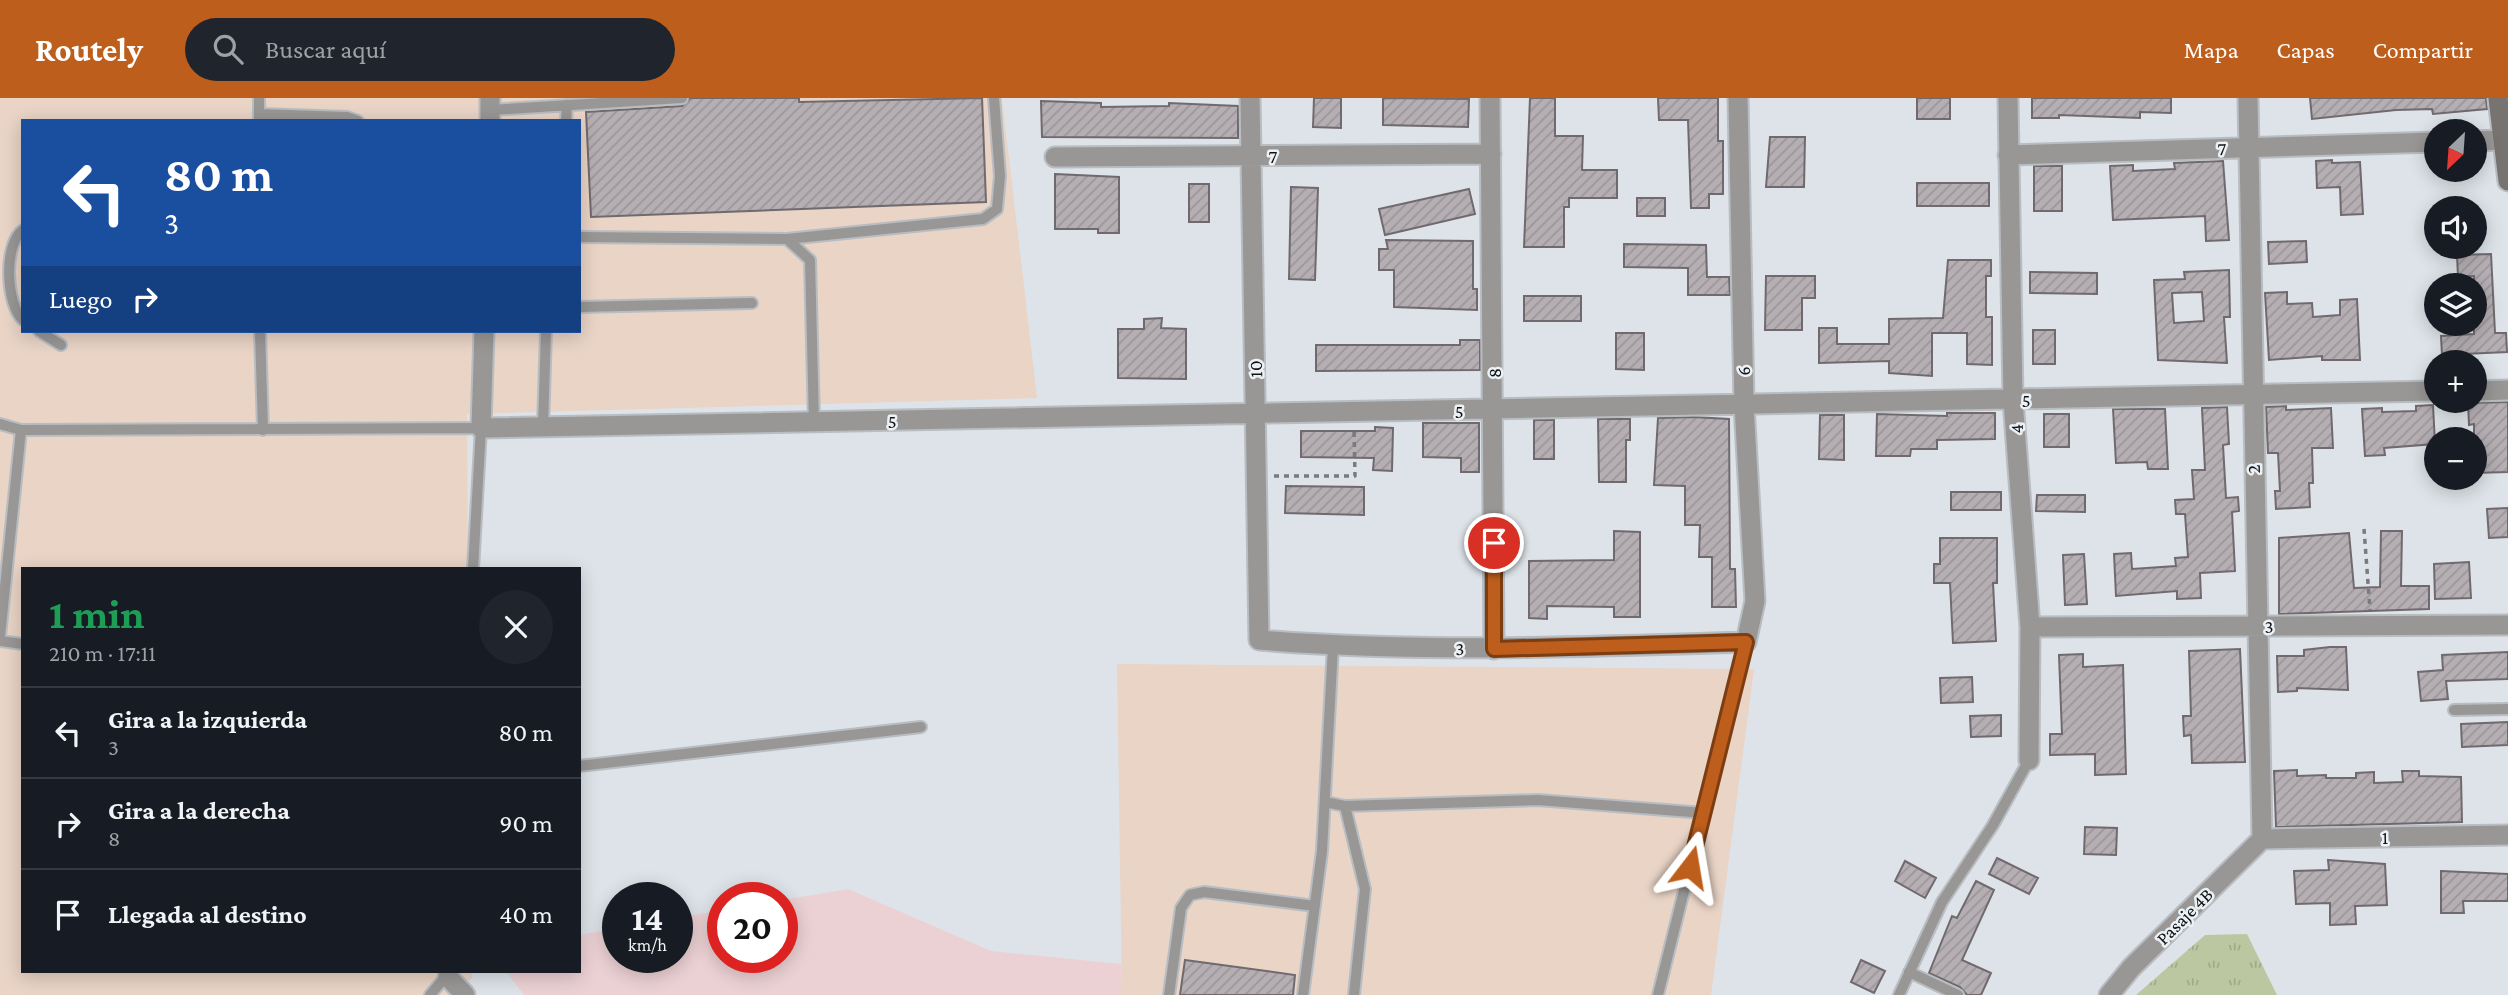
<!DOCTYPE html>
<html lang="es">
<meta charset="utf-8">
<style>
body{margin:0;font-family:"Crimson Pro",serif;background:#20242c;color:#f1f3f6;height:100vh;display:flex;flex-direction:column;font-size:26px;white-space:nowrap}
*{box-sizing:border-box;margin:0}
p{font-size:23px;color:#9ea1a6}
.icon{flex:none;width:38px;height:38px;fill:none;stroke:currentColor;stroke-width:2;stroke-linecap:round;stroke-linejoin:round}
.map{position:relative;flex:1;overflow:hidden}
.drawer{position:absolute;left:21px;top:469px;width:560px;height:406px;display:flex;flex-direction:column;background:#171b24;border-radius:0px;box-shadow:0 4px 18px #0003}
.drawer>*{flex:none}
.top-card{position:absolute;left:21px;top:21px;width:560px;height:214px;border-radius:0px;box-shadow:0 4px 18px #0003;background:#1a4fa0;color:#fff;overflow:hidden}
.needle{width:46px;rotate:205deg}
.controls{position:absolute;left:2424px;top:21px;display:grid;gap:14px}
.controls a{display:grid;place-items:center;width:63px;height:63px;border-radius:50%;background:#171b24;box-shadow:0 4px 18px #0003;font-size:35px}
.speed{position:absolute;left:602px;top:784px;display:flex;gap:14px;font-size:35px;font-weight:700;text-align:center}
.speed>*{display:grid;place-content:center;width:91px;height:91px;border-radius:50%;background:#171b24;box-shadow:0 4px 18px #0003;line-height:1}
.speed small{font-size:18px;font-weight:400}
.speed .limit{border:10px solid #d22;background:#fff;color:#111}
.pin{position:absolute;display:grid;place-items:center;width:60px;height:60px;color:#fff;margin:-30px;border:4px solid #fff;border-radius:50%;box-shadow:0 2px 7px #0007}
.me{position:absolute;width:77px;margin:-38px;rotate:14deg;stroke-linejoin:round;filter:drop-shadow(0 0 5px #0008)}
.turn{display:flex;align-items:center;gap:24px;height:147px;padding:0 28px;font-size:32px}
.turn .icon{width:91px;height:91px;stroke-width:2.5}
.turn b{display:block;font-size:49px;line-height:60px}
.then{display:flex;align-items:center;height:66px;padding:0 28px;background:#0003;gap:14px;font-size:26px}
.round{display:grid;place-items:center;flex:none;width:74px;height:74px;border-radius:37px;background:#20242c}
.headline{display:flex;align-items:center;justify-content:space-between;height:119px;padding:0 28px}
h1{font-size:42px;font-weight:700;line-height:52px;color:#1e9e55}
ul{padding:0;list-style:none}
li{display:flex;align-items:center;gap:21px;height:91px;padding:0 28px;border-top:2px solid #363941}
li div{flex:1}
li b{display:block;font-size:26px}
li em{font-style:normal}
header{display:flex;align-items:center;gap:42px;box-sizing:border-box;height:98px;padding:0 35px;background:#be5e1c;color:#fff}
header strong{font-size:33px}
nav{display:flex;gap:38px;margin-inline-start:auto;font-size:24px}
.search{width:490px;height:63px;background:#20242c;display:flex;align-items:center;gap:18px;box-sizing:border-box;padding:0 24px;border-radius:38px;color:#9ea1a6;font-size:26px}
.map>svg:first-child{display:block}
</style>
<header>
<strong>Routely</strong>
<div class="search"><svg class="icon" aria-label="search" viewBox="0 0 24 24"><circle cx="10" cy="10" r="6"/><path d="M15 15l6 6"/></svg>Buscar aquí</div>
<nav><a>Mapa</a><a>Capas</a><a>Compartir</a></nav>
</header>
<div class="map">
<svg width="2508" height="897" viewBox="0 0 2508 897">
<defs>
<pattern id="grass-tufts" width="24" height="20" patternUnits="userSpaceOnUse" patternTransform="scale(1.75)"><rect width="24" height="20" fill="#bbc7a1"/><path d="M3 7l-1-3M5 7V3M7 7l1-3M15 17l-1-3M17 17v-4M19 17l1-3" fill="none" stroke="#a0aa8a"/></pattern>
<pattern id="building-hatch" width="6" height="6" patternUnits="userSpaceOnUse" patternTransform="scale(1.75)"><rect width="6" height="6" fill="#b5afb3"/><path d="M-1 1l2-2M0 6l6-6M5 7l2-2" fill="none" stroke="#9b9699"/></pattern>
</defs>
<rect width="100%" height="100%" fill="#dde3e8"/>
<path fill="#ecd1d4" d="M848,791L991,853L1121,866L1122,897H524L506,873H579V837L618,830V859H677V820L723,812V859H782V802Z"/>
<path fill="#e9d4c6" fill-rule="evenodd" d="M0,0H1002L1037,300L467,316L468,471H23V873H472V880L454,897H0ZM23,23H579V233H23Z
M1117,566L1754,571L1711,897H1122Z"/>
<path fill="url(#grass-tufts)" d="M2247,836L2277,897H2136L2205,837Z"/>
<path fill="url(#building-hatch)" stroke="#706a6e" stroke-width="2" fill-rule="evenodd" d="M690,0H799V4L982,0L986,104L591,119L586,14L682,8Z
M1314,0H1341V30L1313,29Z
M1383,0L1469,1L1468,29L1383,27Z
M1530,0H1555V38H1583L1582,72H1617V100H1569V109H1564V149H1524Z
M1658,0H1718V43H1723V96H1709V110H1691L1688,22H1659Z
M1917,0H1950V21H1917Z
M2032,0H2171V15L2140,14V20L2059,17V20H2032Z
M2310,0H2486L2487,11L2433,16L2432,11L2396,12L2312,21Z
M1041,3L1101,5V9L1169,8V5L1238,8V40L1042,39Z
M1770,39H1805L1804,89H1766Z
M2332,62V65L2360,64L2363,116L2341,117L2340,89L2317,90L2316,63Z
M2223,63L2229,142L2206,143L2205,118L2113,122L2110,68L2133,67V73L2175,71L2174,65Z
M2034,68H2062V113H2034Z
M1055,76L1119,79V135H1098V131H1055Z
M1917,85H1989V108H1917Z
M1189,86H1209V124H1189Z
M1291,89L1318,90L1315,182L1289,181Z
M1469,91L1475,116L1385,137L1379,111Z
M1637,100H1665V118H1637Z
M1386,142L1473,143V191H1477V212L1394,209V172H1379V151H1388Z
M2306,143L2307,164L2269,166L2268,144Z
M1624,146L1706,147L1707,179H1729L1730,197H1688V170L1624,169Z
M2491,156L2495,235H2506L2507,254L2442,257L2441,238L2474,236V178L2458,179L2457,157Z
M1948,162H1991V178H1986V219H1992V267L1967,266V235H1932V278L1889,275V263L1819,265V230H1837V246H1889V221L1943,220Z
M2229,172L2230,219H2224L2227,265L2158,262L2154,182L2185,181L2184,174ZM2202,194L2204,223L2174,225L2172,195Z
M2030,174L2097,175V196L2030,195Z
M1766,178H1815V200H1802V232H1765Z
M2287,194V206L2312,205L2313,219L2340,217V202L2357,201L2360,262H2322V258L2269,262L2265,195Z
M1524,198H1581V223H1524Z
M1162,220L1161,230L1186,231V281L1118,280V231H1144V221Z
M2033,232H2055V266H2033Z
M1616,235H1644V272L1616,271Z
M1460,242H1480V272L1316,273V247H1460Z
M2508,304V374L2474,375V326L2469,327L2468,305Z
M2433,307L2435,346L2384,350L2385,357L2365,358L2362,311L2382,310V314L2416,313V308Z
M2286,308V312L2331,310L2333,350H2312L2313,385H2309L2310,409L2276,411L2275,393H2280L2278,355H2268L2266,309Z
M2227,309L2229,346L2223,347L2226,400L2238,399L2239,413L2232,414L2235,473L2200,475L2201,500L2177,501V493L2116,498L2114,456L2131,455L2132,471L2176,468L2175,460L2188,459L2185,416H2176L2175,402L2194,401L2192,372H2205L2202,310Z
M2113,311H2165L2168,371H2148L2147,364L2116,365Z
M1947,315H1995V341L1937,342V351H1911L1910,358H1876L1877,316L1947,318Z
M2044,316H2069V349H2044Z
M1820,317H1844V362L1819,361Z
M1693,319L1729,321L1730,471H1735L1736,509H1712V459H1699L1700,427H1685V388L1654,387L1658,320Z
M1598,321H1630V342H1626V384H1599Z
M1534,322H1554V361H1534Z
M1423,325H1479V374H1461V360L1423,359Z
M1375,329L1393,330L1392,373L1373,372L1374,360L1301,359V333H1375Z
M1286,388L1364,389V417L1285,415Z
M1951,394H2001V412H1951Z
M2037,397H2085V414L2036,413Z
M2508,410V439L2489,440L2487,411Z
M1614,433L1640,434V519H1614V509L1547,508V521L1529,520V463L1614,462Z
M2381,433H2402L2401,488H2429V511L2279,516V440L2349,435L2354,490L2380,489Z
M1940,440H1997V485H1993L1996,543L1953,545L1950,485H1934V466H1940Z
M2084,456L2087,506L2065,507L2063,457Z
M2469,464L2471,500L2435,501L2434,466Z
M2330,549H2346L2348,592L2297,590V593L2278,594L2277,558H2304V552Z
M2240,551L2245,664L2192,665L2191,637L2184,638L2183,618H2191L2189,553Z
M2508,554V581L2446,583L2448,601L2421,603L2418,574L2443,572L2442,557Z
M2083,556V569L2123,567L2126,676L2095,677V656L2050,657V636H2062L2059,557Z
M1972,579L1973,604L1941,605L1940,580Z
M2001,617V638L1971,639L1970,618Z
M2508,624V647L2462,649L2461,626Z
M2297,672V678L2326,677V680H2356V675L2374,674V685L2403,684L2402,673H2419V678L2461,679L2462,724L2276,729L2274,673Z
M2085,729L2117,730L2116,757L2084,756Z
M1997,760L2038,780L2029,796L1989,776Z
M2328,762L2385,766L2387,807L2355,808L2356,826L2330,827V805L2296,806L2294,773L2329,772Z
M1905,763L1936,780L1925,800L1895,783Z
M2441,773L2508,776V803H2463L2464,815H2441Z
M1976,783L1994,792L1962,862L1991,875L1981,897H1967L1960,889L1929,875L1952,818L1957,820Z
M1185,862L1295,877L1293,897H1180Z
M1861,862L1885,873L1874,895L1851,884Z"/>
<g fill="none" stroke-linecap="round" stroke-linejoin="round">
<g stroke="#b8bdc2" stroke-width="14">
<path id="service" d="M490,12L682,0
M259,16L347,19L358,23
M259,20V0
M566,23L567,7
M23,132C3,146 6,207 23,222
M579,139L787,141L810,162L814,325
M787,141L983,121L997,111L1000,78L994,0
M579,209L752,205
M39,233L61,247
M260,233L263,332
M0,326L21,332L481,330L473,471
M543,329L546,233
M0,538L21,332
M0,543L23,546
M2454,612L2508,611
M579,668L921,629
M1325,704L1345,708L1365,791L1354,897
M1345,708L1538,702L1704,715
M1909,874L1958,897
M430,897L448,876
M1169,897L1181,810L1190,797L1204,794L1315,808
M1303,897L1322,753L1333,548
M1658,897L1746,544
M1899,897L1942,804L1993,727L2029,662"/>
</g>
<g stroke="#b8bdc2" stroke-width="23">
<path id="minor" d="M1250,0L1259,542C1421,555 1583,549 1746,544L1755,503L1744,307L1738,0
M1490,0L1494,551
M2008,0L2013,302L2030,529L2029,662
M2248,0L2262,741
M490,23V0
M2474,43L2502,42
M2008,57L2436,44
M1055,59L1491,56
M484,233L481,330L2436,293
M2474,293L2508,292
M2030,529L2508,527
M2262,741L2508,737
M448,879L465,897
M2109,897L2131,870L2262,741"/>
</g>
<g stroke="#b8bdc2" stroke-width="23">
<path id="secondary" d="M2498,0L2508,83"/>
</g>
<path stroke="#777b7e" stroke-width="3.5" stroke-dasharray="5 5" stroke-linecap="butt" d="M1274,378H1355L1354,331
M2364,431L2370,512"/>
<use href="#service" stroke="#999795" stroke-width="10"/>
<use href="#minor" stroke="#999795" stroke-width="19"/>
<use href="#secondary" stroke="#767370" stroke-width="19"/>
</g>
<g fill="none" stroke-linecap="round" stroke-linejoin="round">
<g stroke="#7c3d12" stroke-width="18">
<path id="route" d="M1494,445V551L1746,544L1690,769"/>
</g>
<use href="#route" stroke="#be5e1c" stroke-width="12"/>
</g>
<g text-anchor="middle" stroke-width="5" stroke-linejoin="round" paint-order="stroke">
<g font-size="19" fill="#101214" stroke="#ebf1f5">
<text transform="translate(2222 50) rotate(-2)" y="7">7</text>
<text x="1273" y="65">7</text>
<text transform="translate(1255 271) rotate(-91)" y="7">10</text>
<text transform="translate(1743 273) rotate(-91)" y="7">6</text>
<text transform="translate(1494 275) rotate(-91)" y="7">8</text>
<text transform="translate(2026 302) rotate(-1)" y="7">5</text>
<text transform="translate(1459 313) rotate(-1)" y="7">5</text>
<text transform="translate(892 323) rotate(-1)" y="7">5</text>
<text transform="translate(2016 331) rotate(-94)" y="7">4</text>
<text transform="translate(2253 371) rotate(-91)" y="7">2</text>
<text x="2269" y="535">3</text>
<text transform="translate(1460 550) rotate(1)" y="7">3</text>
<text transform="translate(2385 739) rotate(-1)" y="7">1</text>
<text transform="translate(2184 818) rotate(-45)" y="7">Pasaje 4B</text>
</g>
</g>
</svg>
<div class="controls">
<a><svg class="needle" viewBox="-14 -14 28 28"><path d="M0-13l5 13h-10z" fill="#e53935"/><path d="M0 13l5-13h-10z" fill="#9ea1a6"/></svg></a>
<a><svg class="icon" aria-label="sound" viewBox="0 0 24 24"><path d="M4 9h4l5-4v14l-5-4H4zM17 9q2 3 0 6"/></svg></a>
<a><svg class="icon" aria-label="layers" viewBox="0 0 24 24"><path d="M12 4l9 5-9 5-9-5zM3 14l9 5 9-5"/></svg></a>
<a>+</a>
<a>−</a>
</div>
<div class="speed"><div>14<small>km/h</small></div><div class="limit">20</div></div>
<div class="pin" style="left:1494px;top:445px;background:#d93025"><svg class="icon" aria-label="arrive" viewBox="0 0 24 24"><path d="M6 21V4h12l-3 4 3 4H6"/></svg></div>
<svg class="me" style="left:1690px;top:769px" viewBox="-20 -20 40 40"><path d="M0-17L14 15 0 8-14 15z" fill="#be5e1c" stroke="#fff" stroke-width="4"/></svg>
<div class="top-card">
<div class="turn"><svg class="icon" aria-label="left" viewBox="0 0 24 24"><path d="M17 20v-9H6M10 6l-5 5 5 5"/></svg><div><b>80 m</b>3</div></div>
<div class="then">Luego<svg class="icon" aria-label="right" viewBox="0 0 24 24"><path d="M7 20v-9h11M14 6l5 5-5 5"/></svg></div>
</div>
<section class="drawer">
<div class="headline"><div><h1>1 min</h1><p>210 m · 17:11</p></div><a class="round"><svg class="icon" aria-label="close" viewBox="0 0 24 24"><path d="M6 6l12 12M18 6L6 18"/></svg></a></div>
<ul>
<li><svg class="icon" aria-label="left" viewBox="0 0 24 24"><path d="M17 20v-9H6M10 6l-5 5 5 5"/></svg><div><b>Gira a la izquierda</b><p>3</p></div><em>80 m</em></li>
<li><svg class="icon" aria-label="right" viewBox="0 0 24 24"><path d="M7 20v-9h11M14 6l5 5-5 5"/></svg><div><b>Gira a la derecha</b><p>8</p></div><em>90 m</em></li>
<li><svg class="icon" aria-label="arrive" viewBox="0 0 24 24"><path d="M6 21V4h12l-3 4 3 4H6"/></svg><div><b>Llegada al destino</b></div><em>40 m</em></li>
</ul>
</section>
</div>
